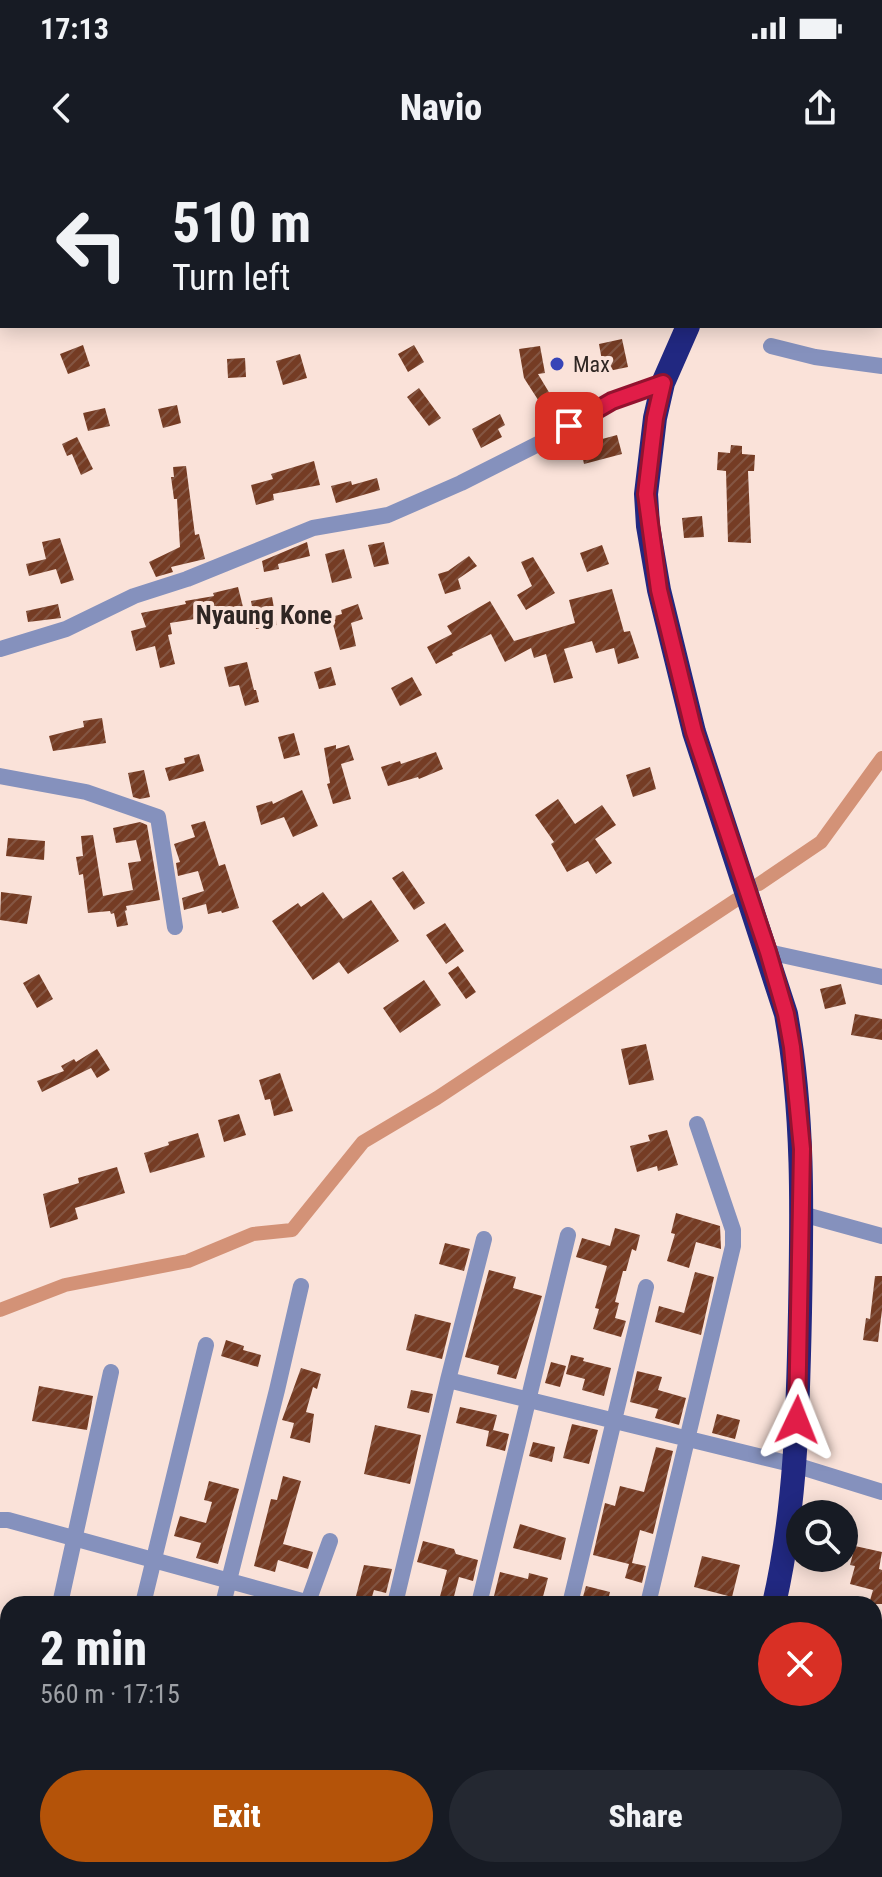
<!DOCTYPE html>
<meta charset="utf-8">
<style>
body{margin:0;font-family:"Roboto Condensed",sans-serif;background:#242831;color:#f1f3f6;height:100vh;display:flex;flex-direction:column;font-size:30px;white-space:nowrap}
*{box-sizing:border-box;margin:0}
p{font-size:26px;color:#9ea1a6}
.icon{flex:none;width:44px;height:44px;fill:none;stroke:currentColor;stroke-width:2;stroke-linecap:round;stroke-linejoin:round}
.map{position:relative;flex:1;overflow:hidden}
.drawer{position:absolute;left:0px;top:1436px;width:882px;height:282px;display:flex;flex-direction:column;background:#171b24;border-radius:24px 24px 0 0;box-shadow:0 4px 20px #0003}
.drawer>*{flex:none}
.guide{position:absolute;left:0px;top:0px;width:882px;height:168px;box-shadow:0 4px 20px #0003;background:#171b24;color:#f1f3f6;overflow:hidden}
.fabs{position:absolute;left:786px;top:1340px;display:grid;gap:16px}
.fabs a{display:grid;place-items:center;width:72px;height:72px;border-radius:50%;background:#171b24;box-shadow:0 4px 20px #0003;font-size:40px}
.pin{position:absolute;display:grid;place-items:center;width:68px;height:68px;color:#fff;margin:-34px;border-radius:16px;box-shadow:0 4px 12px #0006}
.me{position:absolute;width:88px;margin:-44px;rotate:2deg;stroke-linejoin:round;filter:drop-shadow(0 0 6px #0008)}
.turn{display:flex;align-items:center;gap:28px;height:168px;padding:0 40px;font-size:36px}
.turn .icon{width:104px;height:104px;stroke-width:2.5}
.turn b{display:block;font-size:56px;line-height:68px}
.round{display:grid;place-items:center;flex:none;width:84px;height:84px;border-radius:42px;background:#242831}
.headline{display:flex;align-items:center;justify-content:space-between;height:136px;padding:0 40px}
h1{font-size:48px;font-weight:800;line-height:60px}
.button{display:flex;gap:16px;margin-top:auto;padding:16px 40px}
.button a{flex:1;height:92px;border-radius:48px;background:#b45309;color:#fff;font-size:32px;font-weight:800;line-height:92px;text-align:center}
.button a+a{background:#242831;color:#f1f3f6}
.status{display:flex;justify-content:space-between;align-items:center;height:56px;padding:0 40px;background:#171b24;direction:ltr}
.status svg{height:22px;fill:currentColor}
header{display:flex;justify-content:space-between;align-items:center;height:104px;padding:0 40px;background:#171b24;font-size:36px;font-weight:800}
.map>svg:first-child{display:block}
</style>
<div class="status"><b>17:13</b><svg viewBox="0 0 49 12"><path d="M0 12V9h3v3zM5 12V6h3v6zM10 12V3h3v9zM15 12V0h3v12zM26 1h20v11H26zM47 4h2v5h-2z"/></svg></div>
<header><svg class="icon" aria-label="back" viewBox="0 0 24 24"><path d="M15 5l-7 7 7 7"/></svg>Navio<svg class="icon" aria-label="share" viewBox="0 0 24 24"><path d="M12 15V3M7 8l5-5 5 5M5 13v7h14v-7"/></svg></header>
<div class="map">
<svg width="882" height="1717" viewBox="0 0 882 1717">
<defs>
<pattern id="building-hatch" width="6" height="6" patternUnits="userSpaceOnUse" patternTransform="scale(2)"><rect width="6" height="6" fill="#753c24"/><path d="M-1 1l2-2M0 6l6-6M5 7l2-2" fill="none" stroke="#845643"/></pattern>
</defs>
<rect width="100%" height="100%" fill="#fae2d9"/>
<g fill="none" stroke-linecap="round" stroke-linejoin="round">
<path stroke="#d39277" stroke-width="14" d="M759,724L821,682L882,598
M0,1150L65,1125L188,1101L253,1074L292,1070L363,982L437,938L736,740"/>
</g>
<path fill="url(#building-hatch)" d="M622,179L628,207L604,212L599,184Z
M83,185L90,206L68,214L60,194Z
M414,185L424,202L408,212L398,194Z
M540,186L545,213L538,214L553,239L542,246L524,218L519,189Z
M300,194L307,218L283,225L276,201Z
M245,198L246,217L228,218L227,199Z
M419,228L441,258L429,266L407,237Z
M177,245L181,263L163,268L158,249Z
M105,248L110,266L88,271L83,253Z
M500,254L505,265L498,269L502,277L481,288L472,269Z
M617,275L622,294L584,304L580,285Z
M77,277L93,309L81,315L72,294L67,296L62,284Z
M731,285L742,286V294L755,295L754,311H748L751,383L728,382L726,311L717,310L718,292L730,293Z
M314,301L320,325L273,334L274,340L256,345L251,325L273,319L271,314Z
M186,306L195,375L199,374L205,399L171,407L173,412L156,417L149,402L180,387L177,339H174L171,317H174L173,307Z
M377,318L380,330L336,343L331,326L351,321L352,325Z
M702,356L704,377L684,378L682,358Z
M60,378L74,420L61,424L56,409L29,416L26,404L46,399L42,382Z
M307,382L310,396L278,404L279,409L264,412L262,401Z
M384,382L389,404L374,407L368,385Z
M602,385L609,404L587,412L580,393Z
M344,389L352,418L332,423L325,394Z
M469,396L477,406L458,419L461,429L445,434L438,414L448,411Z
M533,397L555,433L526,450L517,435L532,426L521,402Z
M238,427L244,451L170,463L172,474L168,475L175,504L160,508L155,486L136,491L131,471L146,467L141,453L186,444L185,441L214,436L213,433Z
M612,429L624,472L630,471L639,498L618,504L614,488L596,493L592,481L564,489L573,518L554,523L546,494L534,498L531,488L505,502L491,474L452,493L453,495L436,504L427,487L452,474L447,466L490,441L514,481L575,463L569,440Z
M272,437L277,465L256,469L251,441Z
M58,444L61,458L28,462L26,451Z
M358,444L363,459L351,463L356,486L340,490L331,457L342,454L341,450Z
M247,502L254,530H256L259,542L245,546L239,525L229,527L224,507Z
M331,507L336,525L319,529L314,512Z
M412,517L422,535L400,546L391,528Z
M102,558L106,583L53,591L49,576L84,567L83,561Z
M294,573L300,595L284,599L278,577Z
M336,585V589L349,585L354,600L341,604L351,639L333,644L327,624L330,623L324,588Z
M436,592L443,609L419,619L418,617L388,626L381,607L400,601L401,604Z
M199,594L204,611L169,621L165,608L185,603L184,598Z
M650,607L656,629L633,637L626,615Z
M144,610L150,637L140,639L133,637L128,613Z
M302,630L318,666L293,677L284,657L261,665L256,646L272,641L273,644Z
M558,639L575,664L602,645L616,665L595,679L612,703L596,714L588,701L567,712L551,684L554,682L535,655Z
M205,661L219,706L225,704L239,748L222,753L221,751L208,754L206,744L184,750L182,738L204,731L198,711L178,716L176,703L180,702L174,684L195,677L191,665Z
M140,662L147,665L160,740L126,746L127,750L125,751L128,765L117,767L114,753L111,754L110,751L88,753L83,714L79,715L76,697L83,696L81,676L93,675L103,736L133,730L128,703L141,701L136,680L116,683L113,668Z
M8,678L45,681L44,700L6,696Z
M403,711L425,743L414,750L392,718Z
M1,732L32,736L27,764L0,760Z
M323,732L343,759L371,740L399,781L348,814L339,802L313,820L272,761L298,743L301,747Z
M445,763L464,791L446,804L426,775Z
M458,806L476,832L466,839L448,813Z
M39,814L53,839L37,848L23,823Z
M424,820L441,845L400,873L383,848Z
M841,824L846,844L825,849L820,829Z
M855,854L882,859V880L851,875Z
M646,884L654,920L629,925L621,889Z
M97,889L110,910L97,918L91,908L42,932L37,921L64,911L61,906L74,899L76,902Z
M280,913L293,951L274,956L270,939L265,940L259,920Z
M239,954L246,975L224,982L218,960Z
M667,970L678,1005L658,1011L657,1006L637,1012L630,986L650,981L648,975Z
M198,973L205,997L150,1013L144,993L169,985L168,982Z
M117,1007L125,1033L75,1048L78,1059L50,1068L43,1034L79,1023L78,1018Z
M676,1053L720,1066L721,1089L696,1082L689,1108L667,1101L675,1074L671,1073Z
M615,1068L640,1075L636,1091L632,1089L626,1111H623L615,1142L619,1143L615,1158L626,1161L621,1177L593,1169L599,1149L595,1148L607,1106L576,1097L582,1078L610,1086Z
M445,1083L470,1089L464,1111L439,1104Z
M489,1110L516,1117L513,1128L542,1136L516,1219L497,1214L499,1206L465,1197Z
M695,1112L714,1117L701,1175L655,1162L659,1146L684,1153Z
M875,1116H882V1150L878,1182L863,1180L866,1158L870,1159Z
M415,1154L451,1163L442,1199L406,1190Z
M226,1180L244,1186L243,1190L261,1195L258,1207L221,1196Z
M571,1195L584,1198L583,1201L611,1208L604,1236L582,1230L585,1219L566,1214Z
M551,1202L566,1206L560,1227L545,1223Z
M301,1208L321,1214L317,1229L313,1227L306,1252L314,1254L310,1283L290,1278L294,1263L282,1260Z
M637,1211L662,1217L658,1230L686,1238L679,1265L655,1258L658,1249L630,1242Z
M39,1226L93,1236L87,1270L32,1261Z
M411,1230L433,1234L429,1253L407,1248Z
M460,1247L497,1255L493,1270L509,1274L505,1291L486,1286L489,1271L456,1263Z
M717,1254L740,1260L735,1279L712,1273Z
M572,1264L598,1270L589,1304L563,1298Z
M375,1265L421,1275L410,1324L364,1314Z
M533,1282L555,1287L552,1302L529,1296Z
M656,1287L673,1291L653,1374L640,1370L632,1403L646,1406L642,1423L625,1418L629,1404L593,1395L605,1343L615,1346L620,1326L644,1332Z
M283,1316L301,1321L283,1384L313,1392L308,1409L278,1400L275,1412L254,1406L271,1339L277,1340Z
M209,1321L239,1329L218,1404L196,1398L201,1383L174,1376L180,1356L206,1363L212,1342L204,1340Z
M520,1364L566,1378L561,1400L513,1388Z
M423,1381L454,1389L456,1394L478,1400L473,1421L459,1417L452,1444H438L447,1410L417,1402Z
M855,1386L882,1392L879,1409L882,1410V1444H869L873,1430L850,1424L855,1406L850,1405Z
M702,1396L740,1405L732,1437L694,1427Z
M364,1405L392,1409L386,1433L374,1430L371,1440L356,1436Z
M500,1412L528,1419L529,1413L548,1418L541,1444H492Z
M586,1426L610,1432L607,1444H581Z"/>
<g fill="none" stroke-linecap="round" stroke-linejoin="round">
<path stroke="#8591bd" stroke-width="16" d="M0,78L2,79
M771,186L815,197L882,206
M0,489L66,469L134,436L187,419L313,368L388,355L461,323L548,279L612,241L663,223
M0,616L86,632L158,657L175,767
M768,792L882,817
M802,1054L882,1076
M484,1079L448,1220L795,1305L882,1332
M0,1360H8L313,1444
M308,1442L330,1381
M60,1444L111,1212
M143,1444L206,1185
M223,1444L277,1230L301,1126
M395,1444L448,1220
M479,1444L568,1075
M570,1444L646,1127
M648,1444L733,1086V1070L697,964
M0,1623L8,1625
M874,1624L882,1601
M0,1646L8,1653
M91,1710L102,1717
M325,1710L351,1717
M412,1717L413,1710
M499,1717L501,1710
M849,1717L850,1710"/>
<path stroke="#212881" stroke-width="24" d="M767,2L768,0
M688,166L663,223L655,258L646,334L648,366L659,430L694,572L786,854C804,953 802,1052 800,1152C798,1250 796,1348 774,1444
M703,1717L704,1710"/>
</g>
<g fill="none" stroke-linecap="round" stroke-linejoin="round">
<g stroke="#92132f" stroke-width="20">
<path id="route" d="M569,266L612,241L663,223L655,258L646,334L659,430L694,572L768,792L786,854L792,887L802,989L797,1260"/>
</g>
<use href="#route" stroke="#e11d48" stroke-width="14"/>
</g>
<circle fill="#3744b7" stroke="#fae2d9" stroke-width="3" cx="557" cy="204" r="8"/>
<g text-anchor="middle" stroke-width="8" stroke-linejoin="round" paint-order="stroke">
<g font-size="22" fill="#2f2623" stroke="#fae2d9" text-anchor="start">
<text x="573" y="212">Max</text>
</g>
<g font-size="26" font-weight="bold" fill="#2f2623" stroke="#fae2d9">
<text x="264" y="464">Nyaung Kone</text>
</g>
</g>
</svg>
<div class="fabs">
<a><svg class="icon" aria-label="search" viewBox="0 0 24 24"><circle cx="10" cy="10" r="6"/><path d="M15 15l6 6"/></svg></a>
</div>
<div class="pin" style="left:569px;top:266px;background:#d93025"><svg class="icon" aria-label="arrive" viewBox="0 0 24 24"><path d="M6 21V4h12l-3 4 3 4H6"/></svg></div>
<svg class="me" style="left:797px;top:1260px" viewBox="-20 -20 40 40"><path d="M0-17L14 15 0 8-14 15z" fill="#e11d48" stroke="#fff" stroke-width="4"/></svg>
<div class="guide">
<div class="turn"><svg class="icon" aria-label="left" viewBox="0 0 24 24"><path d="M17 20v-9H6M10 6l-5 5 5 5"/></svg><div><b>510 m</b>Turn left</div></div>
</div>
<section class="drawer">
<div class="headline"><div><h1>2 min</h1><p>560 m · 17:15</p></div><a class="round" style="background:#d93025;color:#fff"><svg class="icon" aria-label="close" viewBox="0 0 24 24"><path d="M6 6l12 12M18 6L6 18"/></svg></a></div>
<div class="button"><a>Exit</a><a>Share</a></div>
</section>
</div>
